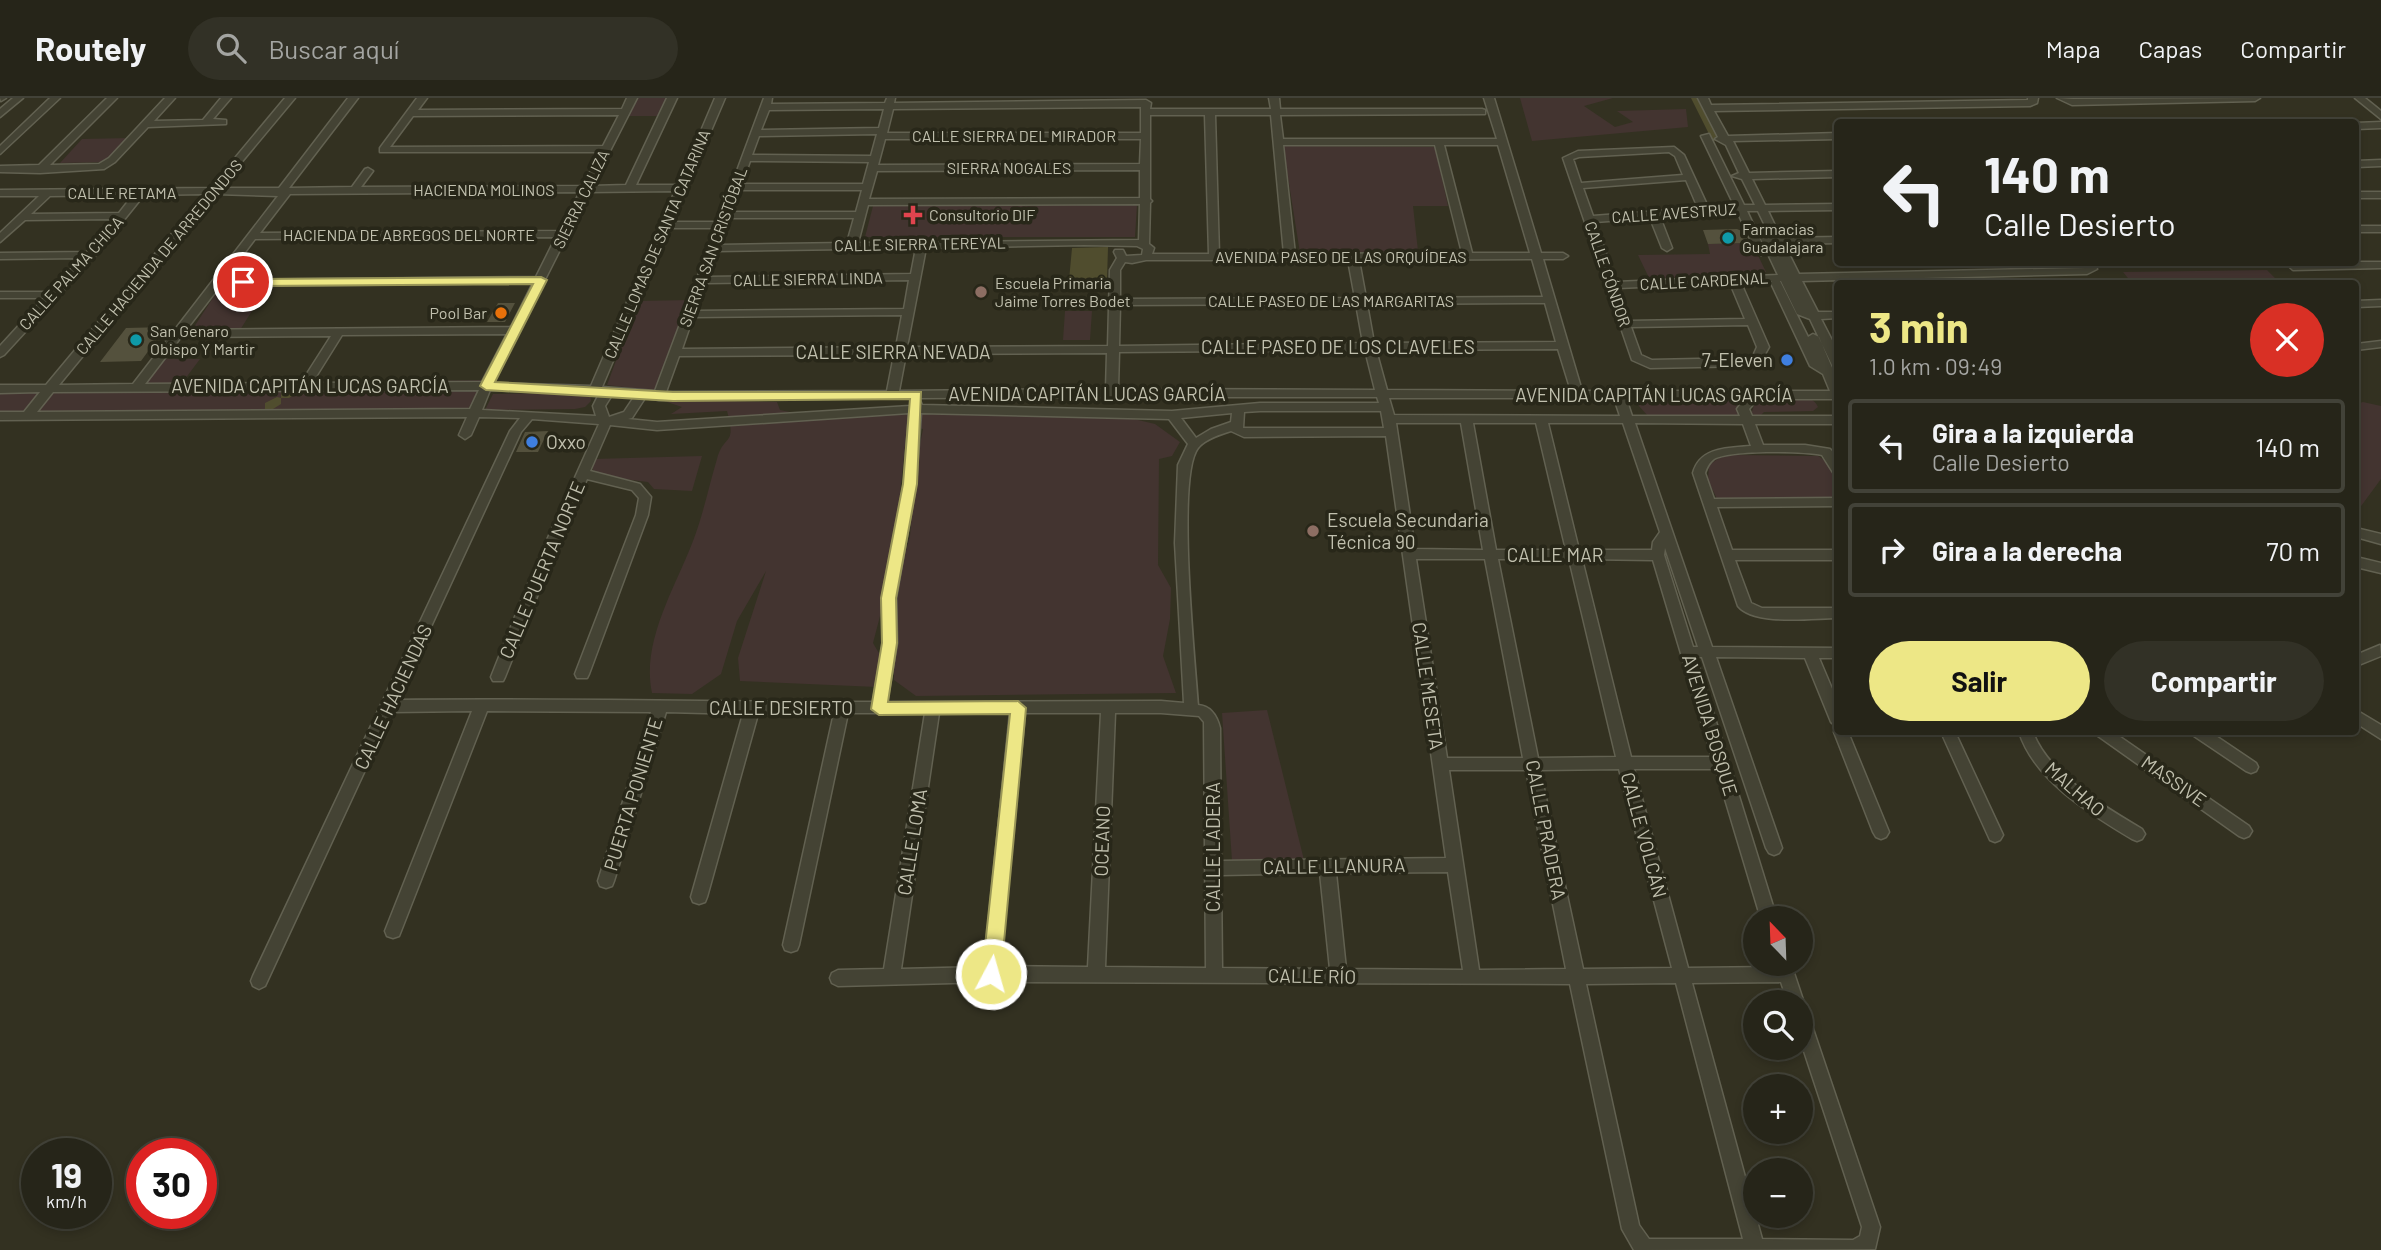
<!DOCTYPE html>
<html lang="es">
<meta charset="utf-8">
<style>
body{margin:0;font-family:Barlow,sans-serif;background:#323126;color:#f1f3f6;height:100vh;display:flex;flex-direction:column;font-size:26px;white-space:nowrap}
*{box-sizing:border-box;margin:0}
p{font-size:23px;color:#a4a5a2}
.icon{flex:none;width:38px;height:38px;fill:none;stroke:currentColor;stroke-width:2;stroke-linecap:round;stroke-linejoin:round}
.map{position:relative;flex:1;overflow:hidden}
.sheet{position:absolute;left:1834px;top:182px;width:525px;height:455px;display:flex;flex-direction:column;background:#262519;border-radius:7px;box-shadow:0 4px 10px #0003,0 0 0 2px #424238}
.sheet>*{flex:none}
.guide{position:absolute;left:1834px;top:21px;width:525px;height:147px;border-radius:7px;box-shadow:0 4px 10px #0003,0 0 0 2px #424238;background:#262519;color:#f1f3f6;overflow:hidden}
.needle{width:46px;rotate:337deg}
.buttons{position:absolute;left:1743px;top:808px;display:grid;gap:14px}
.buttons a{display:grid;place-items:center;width:70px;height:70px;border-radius:50%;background:#262519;box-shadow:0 4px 10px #0003,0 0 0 2px #424238;font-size:35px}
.speed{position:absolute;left:21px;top:1040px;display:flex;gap:14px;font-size:35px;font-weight:700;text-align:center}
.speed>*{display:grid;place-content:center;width:91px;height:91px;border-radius:50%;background:#262519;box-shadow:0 4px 10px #0003,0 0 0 2px #424238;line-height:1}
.speed small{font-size:18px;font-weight:400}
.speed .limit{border:10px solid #d22;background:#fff;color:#111}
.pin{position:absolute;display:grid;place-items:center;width:60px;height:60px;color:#fff;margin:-30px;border:4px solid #fff;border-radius:50%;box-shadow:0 2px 7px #0007}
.me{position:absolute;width:77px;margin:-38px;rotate:6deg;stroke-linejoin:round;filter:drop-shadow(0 0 5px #0008)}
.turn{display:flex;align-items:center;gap:24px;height:147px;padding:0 35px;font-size:32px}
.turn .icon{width:91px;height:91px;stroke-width:2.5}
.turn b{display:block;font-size:49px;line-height:60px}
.round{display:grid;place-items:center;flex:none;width:74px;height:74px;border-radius:37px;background:#323126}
.summary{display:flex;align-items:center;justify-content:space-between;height:119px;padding:0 35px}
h1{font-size:42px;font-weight:700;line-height:52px;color:#ede786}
.cta{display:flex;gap:14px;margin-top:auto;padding:14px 35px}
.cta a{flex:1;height:80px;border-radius:42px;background:#ede786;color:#111;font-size:28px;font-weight:700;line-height:80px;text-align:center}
.cta a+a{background:#323126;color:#f1f3f6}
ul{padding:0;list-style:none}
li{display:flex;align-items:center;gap:21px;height:94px;margin:0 14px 10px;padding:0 21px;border:4px solid #424238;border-radius:7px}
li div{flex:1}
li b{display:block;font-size:26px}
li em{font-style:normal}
header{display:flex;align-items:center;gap:42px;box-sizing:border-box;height:98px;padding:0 35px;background:#262519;border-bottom:2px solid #424238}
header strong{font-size:33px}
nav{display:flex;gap:38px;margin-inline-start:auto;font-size:24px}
.search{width:490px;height:63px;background:#323126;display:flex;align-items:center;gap:18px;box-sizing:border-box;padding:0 24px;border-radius:38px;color:#a4a5a2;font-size:26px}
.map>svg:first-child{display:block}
</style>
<header>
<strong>Routely</strong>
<div class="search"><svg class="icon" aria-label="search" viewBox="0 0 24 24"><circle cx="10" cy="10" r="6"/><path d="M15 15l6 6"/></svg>Buscar aquí</div>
<nav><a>Mapa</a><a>Capas</a><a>Compartir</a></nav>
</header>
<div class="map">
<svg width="2381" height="1152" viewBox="0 0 2381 1152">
<rect width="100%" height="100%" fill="#333121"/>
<path fill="#433430" d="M631,0H671L663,18H621Z
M1520,0H1613L1584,8L1615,29L1633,24L1617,13L1686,11L1688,29L1532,43Z
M131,40L108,64L60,65L82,41Z
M1283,48L1435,49L1448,108H1413L1418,153L1300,155Z
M1013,105L1137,107L1135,139H865L873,108Z
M1752,145L1766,174L1650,182L1638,157L1710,156L1708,146Z
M2267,172L2280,185H2132L2123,174Z
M220,189H267L240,232H192Z
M691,202L657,293L607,287L638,203Z
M1065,213H1092L1090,242H1063Z
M163,261H200L182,285L145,286Z
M484,282L468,311L0,318V291Z
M587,295L590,296L591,303L585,309L575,311L485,312L493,296Z
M1742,300L1737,309L1740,318H1648L1638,307L1643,301Z
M1797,300C1807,300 1814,300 1818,309L1813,313L1764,314L1760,318L1751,316L1755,305L1793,303Z
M661,302L777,304L780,312L819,320L898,314L1121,318L1155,326L1180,344L1172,358L1159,361L1158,467L1171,490L1170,521L1163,558L1176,595L916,598L894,582V550L883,536L910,438L916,366L923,331L907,329L892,472L873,545L880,557L877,589L740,583L738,560L766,473L737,523L721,576L692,596L652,595C641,544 675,490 693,443C703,417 709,388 717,361C724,335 737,349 727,313L671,316L682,309Z
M2363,304L2381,308V381L2356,415V306Z
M1731,357L1818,358C1832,365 1837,385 1837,399L1717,401L1708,382L1709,367L1719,360Z
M702,358L692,393L654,391L648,384L599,378L593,372V361Z
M1267,612L1304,762L1232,763L1222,615Z"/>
<path fill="#504d2e" d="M1108,149L1107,181L1069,182L1072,150Z"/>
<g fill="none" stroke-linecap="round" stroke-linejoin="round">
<path fill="#504d2e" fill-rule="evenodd" d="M1691,0H1701L1720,38L1716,43L1708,41L1710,38Z
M296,286L300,287V293L289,300H281V294Z
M277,299L281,300V306L273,311H265V305Z"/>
</g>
<path fill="#54513d" d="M1737,131L1744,134L1749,145L1708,146L1703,132Z
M498,205H515L505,224H487Z
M166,229L141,263L100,264L126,230Z
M548,333L538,354H516L525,334Z"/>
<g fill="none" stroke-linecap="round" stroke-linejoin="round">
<g stroke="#626151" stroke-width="3">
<path id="minor" d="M0,0H6L1,3Z
M13,0H23L0,19V11Z
M50,0H60L0,56V48Z
M107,0H117L50,67L99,66L109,60L165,0H175L154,23L203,22L221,0H231L213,21L226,22V26L148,29L115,64L104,71L40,75L0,74V68L39,67Z
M285,0H295L220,90H279L348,0H358L289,90L352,89L365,71L368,70L373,73L361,89L583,88L600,54H380V50L417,0H427L418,12L622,11L627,0H637L592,88L626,87L667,0H677L636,87H678L715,0H725L672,124H718L764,0H772L771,6L885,5L887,0H895L894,5L1146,2L1151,5L1150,11H1271L1269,0H1279L1280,11H1482L1485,12V16L1280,17L1283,41H1497L1484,0H1494L1541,155H1563L1568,158L1563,161H1543L1582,293H1830L1823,276L1810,268L1771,185L1772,183L1741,185L1769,249L1761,263L1745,268L1650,270L1632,262L1563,60L1578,53L1674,49L1684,57L1708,109L1734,107L1701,38L1709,36L1744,107H1755L1742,81L1732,78L1739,75L1726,47L1715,41L1718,39L1698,0H1708L1711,7L2028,2V0H2038L2037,5L2030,8L1714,13L1728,38L1838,35V41L1733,43L1749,75L1838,73V79L1752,81L1765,107L1838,106V112L1768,113L1781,140L1838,139V145L1784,146L1799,176L2086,170L2083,164H2094L2097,171L2087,176L1802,183L1818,214H1838V220L1821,221L1838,254V270L1832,267L1810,221L1797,216L1781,183H1780L1808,239L1813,236L1819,239L1838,284V303L1833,301H1758L1749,311L1752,318H1838V326H1755L1763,347H1805L1830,351L1838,360V377L1834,376L1822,357C1802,353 1731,352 1714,361C1709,365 1707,369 1705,375L1714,401L1838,400V408L1717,409L1732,452H1838V462H1735L1751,505L1762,510H1838V520C1813,520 1754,528 1738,508L1693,375C1700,349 1728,350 1751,348L1743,326L1635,325L1712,549L1838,550V560H1819L1838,605V634H1848L1889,734L1886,739L1881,741L1876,739L1873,734L1834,634L1837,629L1831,624L1805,560L1716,559L1782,750L1779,755L1774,757L1769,755L1766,750L1702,559H1696L1777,821H1761L1716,671H1634L1688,870L1776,869L1775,866H1791L1804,905L1801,911V905H1788L1781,884L1692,885L1762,1141L1853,1142L1860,1138L1862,1129L1801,944V911L1807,913L1809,919L1880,1129L1875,1151L1634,1152L1622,1131L1570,886L991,884L838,888L832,885L830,880L832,875L838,872L884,871L925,615H848L799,847L797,852L791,854L785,852L783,847L834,615L758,616L707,799L705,804L699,806L693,804L691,799L743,616L666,614L614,783L612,788L606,790L600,788L598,783L651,614L487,613L401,833L399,838L393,840L387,838L385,833L472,613L392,614L265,888L259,891L253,888L251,883L253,878L510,333L520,320L479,319L471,337L465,341L459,337L467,319L0,322V314H24L40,294L0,295V287H46L205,96L144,97L94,159L4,257L0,259V248L44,200H0V194H50L81,160L0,161V155L87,154L114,121L25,122L0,144V135L39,98H0V92L210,90ZM1141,9V35H887L893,11ZM884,11L879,30L761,32L769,12ZM619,17L603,48L390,49L413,18ZM1150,17H1205L1209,156H1152L1154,150L1149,146L1150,105L1152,103L1150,101ZM1215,17H1271L1284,156H1219ZM877,36L871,58L752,57L759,38ZM885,41H1141L1140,66L878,67ZM1283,47H1435L1462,155L1295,156ZM1444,47H1498L1530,155H1472ZM1669,54L1675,58L1683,77L1581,85L1573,61L1579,59ZM750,63L869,64L863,86H742ZM1140,72V100L869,101L877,73ZM1686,82L1698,110L1593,118L1583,90ZM740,92H862L856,114H732ZM675,93L591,288L493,285L589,94ZM580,94L559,133L260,135L290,96ZM216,96L278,98L133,286L59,287ZM133,97L119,115L31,116L50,98ZM1140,106L1139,142L858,145L868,107ZM1737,113L1756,154L1761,157L1766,154L1747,113H1758L1771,140L1767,133L1758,135L1778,177L1616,184L1595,124L1650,120L1662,150L1667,153L1672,150L1660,119ZM729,120H854L847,145L720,147ZM669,130H716L655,293L602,289ZM556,139L536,179L224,182L255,141ZM1084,147L1137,148L1143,151L1142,157L1126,158L1123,152H1115L1114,154L1117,160L1110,172L1108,248L907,249L926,150ZM916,150L911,176L708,179L717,153ZM1532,161L1543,199L1366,200L1359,162ZM1146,162H1348L1355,200L1120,201V172L1125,164L1132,165ZM909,182L904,211L696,213L706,185ZM533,185L511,229L186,232L220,188ZM1730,185L1745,221L1629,223L1618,190ZM1545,205L1556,244L1374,245L1367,206ZM1356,206L1363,245L1119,248L1120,207ZM902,217L896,249L682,251L693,219ZM1748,227L1757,249L1753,258L1744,260L1652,262L1641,257L1631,229ZM507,236L482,284L312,285L342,237ZM331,238L301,285L145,286L181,239ZM1558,251L1571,293L1387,292L1376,252ZM1365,252L1375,292L1118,291L1119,254ZM1107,255L1106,291L899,293L906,256ZM894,257L887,293L666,294L679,258ZM479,292L470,311L37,314L53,294ZM490,292L595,296H599L593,308L596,318L482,312ZM612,297L634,299L624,314L609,319L605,308ZM1112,299H1377L1379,305H1260L1172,313L922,307L919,300ZM645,300L659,302L913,300L910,308L657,324L628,321L632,320ZM1389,300H1614L1620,318L1394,317ZM1626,300H1745L1737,311L1740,318H1632ZM1260,313H1381L1384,330H1243L1244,314ZM909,315L904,386L882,500L883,545L873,604C714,604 556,600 397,602L521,334L532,321L599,326L534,471L491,579L493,583H503L505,579L548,471L587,381L632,392L639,400L636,417L575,576L577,580H587L589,576L648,417L651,399L640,386L590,373L610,327L657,332ZM921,315L1169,321L1188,346L1178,367L1175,445L1184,605L1161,603L887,604L897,545L896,500L916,386ZM1232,315L1231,324L1211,331L1196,340L1181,320ZM1396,325H1461L1483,452L1415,451ZM1473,325H1536L1566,452H1496ZM1548,325H1623L1660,434L1653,444L1652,452H1579ZM1231,333L1244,339L1386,338L1446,760L1221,763L1220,630C1217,618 1211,608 1198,607C1195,563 1176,378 1198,350C1205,341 1221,336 1231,333ZM1665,450L1698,549H1693L1664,457ZM1416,461H1485L1523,660H1447ZM1498,461H1569L1616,659L1538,660ZM1582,461L1653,462L1712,659H1631ZM939,615H1010L984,869L901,871ZM1025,615H1101L1088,869L1000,868ZM1115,615H1161L1199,618L1204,624L1206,870L1105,869ZM1619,671L1672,870L1583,871L1540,672ZM1449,672H1526L1566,871L1479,872ZM1448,774L1463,872L1346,871L1336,775ZM1320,775L1330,871L1222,870L1221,777ZM1676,885L1743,1141H1649L1639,1127L1586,886Z
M2057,0L2073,1L2260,0L2255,3L2072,7Z
M2355,0H2365L2381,13V21Z
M2381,24V30L2356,31V25Z
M2381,62V68L2356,69V63Z
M2356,94H2381V100H2356Z
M2356,128H2381V134H2356Z
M2284,164H2381V170L2293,172Z
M2381,202V208L2356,209V203Z
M2381,243V249L2356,252V246Z
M2356,430L2381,436V446L2356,439Z
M2356,459L2381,465V475L2356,469Z
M2380,547L2381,558L2356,568V557Z
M2356,612L2381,627V641L2356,625Z
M1941,634H1955L2003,737L2000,742L1995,744L1990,742Z
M2019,634H2033C2048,676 2105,709 2142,731L2145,736L2142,741L2137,743L2132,741C2089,715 2035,683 2019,634Z
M2096,634H2113L2249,728L2252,733L2249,738L2244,740L2239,738L2098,638Z
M2192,634H2210L2256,665L2258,669L2256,673L2251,675L2246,673L2194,638Z"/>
</g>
<use href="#minor" fill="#444334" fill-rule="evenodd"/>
</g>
<path fill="#ede786" stroke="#9a9657" stroke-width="2" d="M541,179L547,182L495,284L673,294H921L917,386L896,500L897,545L888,604L1018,603L1026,610L1001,876L998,882L991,884L985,882L982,876L1010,616L879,617L871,611L882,545L881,500L903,386L910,301L673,303L486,292L480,288L533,186L243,188L237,184L243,181Z"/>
<path fill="#e0444e" stroke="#282719" stroke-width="2.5" d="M909.5 106.5h7v7h7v7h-7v7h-7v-7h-7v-7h7z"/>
<g fill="#0f9aa8" stroke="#282719" stroke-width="2.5">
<circle cx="1728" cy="140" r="7"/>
<circle cx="136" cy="242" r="7"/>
</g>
<g fill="#8d6e63" stroke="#282719" stroke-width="2.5">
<circle cx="981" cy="194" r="7"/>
<circle cx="1313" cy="433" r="7"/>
</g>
<circle fill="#e8710a" stroke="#282719" stroke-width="2.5" cx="501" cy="215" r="7"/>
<g fill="#3f7fe0" stroke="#282719" stroke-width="2.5">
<circle cx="1787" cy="262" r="7"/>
<circle cx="532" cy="344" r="7"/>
</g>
<g text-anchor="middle" stroke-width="7" stroke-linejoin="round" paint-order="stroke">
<g font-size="16" fill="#c1c0ae" stroke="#282719">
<text x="1014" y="44">CALLE SIERRA DEL MIRADOR</text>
<text x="1009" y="76">SIERRA NOGALES</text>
<text x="484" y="98">HACIENDA MOLINOS</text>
<text x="122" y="101">CALLE RETAMA</text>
<text transform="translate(581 101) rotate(-64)" y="6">SIERRA CALIZA</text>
<text transform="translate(1674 115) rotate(-4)" y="6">CALLE AVESTRUZ</text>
<text x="409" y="143">HACIENDA DE ABREGOS DEL NORTE</text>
<text transform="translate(657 146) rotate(-67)" y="6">CALLE LOMAS DE SANTA CATARINA</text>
<text transform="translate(920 146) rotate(-1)" y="6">CALLE SIERRA TEREYAL</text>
<text transform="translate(713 149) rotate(-70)" y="6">SIERRA SAN CRISTÓBAL</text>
<text transform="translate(159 159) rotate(-50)" y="6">CALLE HACIENDA DE ARREDONDOS</text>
<text x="1341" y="165">AVENIDA PASEO DE LAS ORQUÍDEAS</text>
<text transform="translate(71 175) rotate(-48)" y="6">CALLE PALMA CHICA</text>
<text transform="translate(1608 176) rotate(71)" y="6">CALLE CÓNDOR</text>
<text transform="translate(808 181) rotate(-1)" y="6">CALLE SIERRA LINDA</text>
<text transform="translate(1704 183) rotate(-3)" y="6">CALLE CARDENAL</text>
<text x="1331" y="209">CALLE PASEO DE LAS MARGARITAS</text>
</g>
<g font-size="16" fill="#c1c0ae" stroke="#282719" text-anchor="start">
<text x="929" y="123">Consultorio DIF</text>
<text x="1742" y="137">Farmacias<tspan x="1742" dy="18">Guadalajara</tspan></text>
<text x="995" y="191">Escuela Primaria<tspan x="995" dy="18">Jaime Torres Bodet</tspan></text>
<text x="487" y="221" text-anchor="end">Pool Bar</text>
<text x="150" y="239">San Genaro<tspan x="150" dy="18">Obispo Y Martir</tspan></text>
</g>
<g font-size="19" fill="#c1c0ae" stroke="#282719">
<text x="1338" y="256">CALLE PASEO DE LOS CLAVELES</text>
<text x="893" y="261">CALLE SIERRA NEVADA</text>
<text x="310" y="295">AVENIDA CAPITÁN LUCAS GARCÍA</text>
<text x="1087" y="303">AVENIDA CAPITÁN LUCAS GARCÍA</text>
<text x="1654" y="304">AVENIDA CAPITÁN LUCAS GARCÍA</text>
<text x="1555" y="464">CALLE MAR</text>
<text transform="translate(542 472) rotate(-67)" y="7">CALLE PUERTA NORTE</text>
<text transform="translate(1428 588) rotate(82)" y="7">CALLE MESETA</text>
<text transform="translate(393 599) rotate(-65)" y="7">CALLE HACIENDAS</text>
<text x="781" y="617">CALLE DESIERTO</text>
<text transform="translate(1710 627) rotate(73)" y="7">AVENIDA BOSQUE</text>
<text transform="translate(2174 683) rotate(35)" y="7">MASSIVE</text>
<text transform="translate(2075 691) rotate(41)" y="7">MALHAO</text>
<text transform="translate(633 696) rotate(-73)" y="7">PUERTA PONIENTE</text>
<text transform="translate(1546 732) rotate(79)" y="7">CALLE PRADERA</text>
<text transform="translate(1644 737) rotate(75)" y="7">CALLE VOLCÁN</text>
<text transform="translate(1102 743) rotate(-88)" y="7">OCEANO</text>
<text transform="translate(912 744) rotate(-81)" y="7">CALLE LOMA</text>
<text transform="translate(1213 749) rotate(-90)" y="7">CALLE LADERA</text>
<text transform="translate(1334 768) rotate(-1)" y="7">CALLE LLANURA</text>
<text transform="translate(1312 878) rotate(1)" y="7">CALLE RÍO</text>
</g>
<g font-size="19" fill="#c1c0ae" stroke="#282719" text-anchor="start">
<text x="1773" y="269" text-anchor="end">7-Eleven</text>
<text x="546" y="351">Oxxo</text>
<text x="1327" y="429">Escuela Secundaria<tspan x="1327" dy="22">Técnica 90</tspan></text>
</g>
</g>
</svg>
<div class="buttons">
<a><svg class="needle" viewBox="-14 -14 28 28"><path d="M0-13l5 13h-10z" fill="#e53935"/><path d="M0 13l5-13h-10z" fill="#a4a5a2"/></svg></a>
<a><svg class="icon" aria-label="search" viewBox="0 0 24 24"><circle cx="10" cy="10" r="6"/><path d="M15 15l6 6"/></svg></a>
<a>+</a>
<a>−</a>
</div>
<div class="speed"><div>19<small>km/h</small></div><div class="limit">30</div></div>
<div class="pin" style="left:243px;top:184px;background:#d93025"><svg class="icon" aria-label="arrive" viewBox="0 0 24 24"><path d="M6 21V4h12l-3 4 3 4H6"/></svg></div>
<svg class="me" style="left:991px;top:876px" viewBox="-20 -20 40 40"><circle r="17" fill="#ede786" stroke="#fff" stroke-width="3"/><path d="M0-11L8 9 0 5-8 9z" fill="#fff"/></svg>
<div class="guide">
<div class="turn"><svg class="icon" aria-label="left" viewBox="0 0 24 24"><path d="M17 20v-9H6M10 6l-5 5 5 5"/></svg><div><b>140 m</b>Calle Desierto</div></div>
</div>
<section class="sheet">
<div class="summary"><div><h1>3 min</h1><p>1.0 km · 09:49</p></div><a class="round" style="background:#d93025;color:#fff"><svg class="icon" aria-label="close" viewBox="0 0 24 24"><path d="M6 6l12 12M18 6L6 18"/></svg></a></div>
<ul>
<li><svg class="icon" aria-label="left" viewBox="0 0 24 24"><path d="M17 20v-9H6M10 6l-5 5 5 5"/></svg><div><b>Gira a la izquierda</b><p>Calle Desierto</p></div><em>140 m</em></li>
<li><svg class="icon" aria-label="right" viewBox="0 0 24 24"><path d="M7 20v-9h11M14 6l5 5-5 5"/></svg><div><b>Gira a la derecha</b></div><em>70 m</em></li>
</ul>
<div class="cta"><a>Salir</a><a>Compartir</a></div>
</section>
</div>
